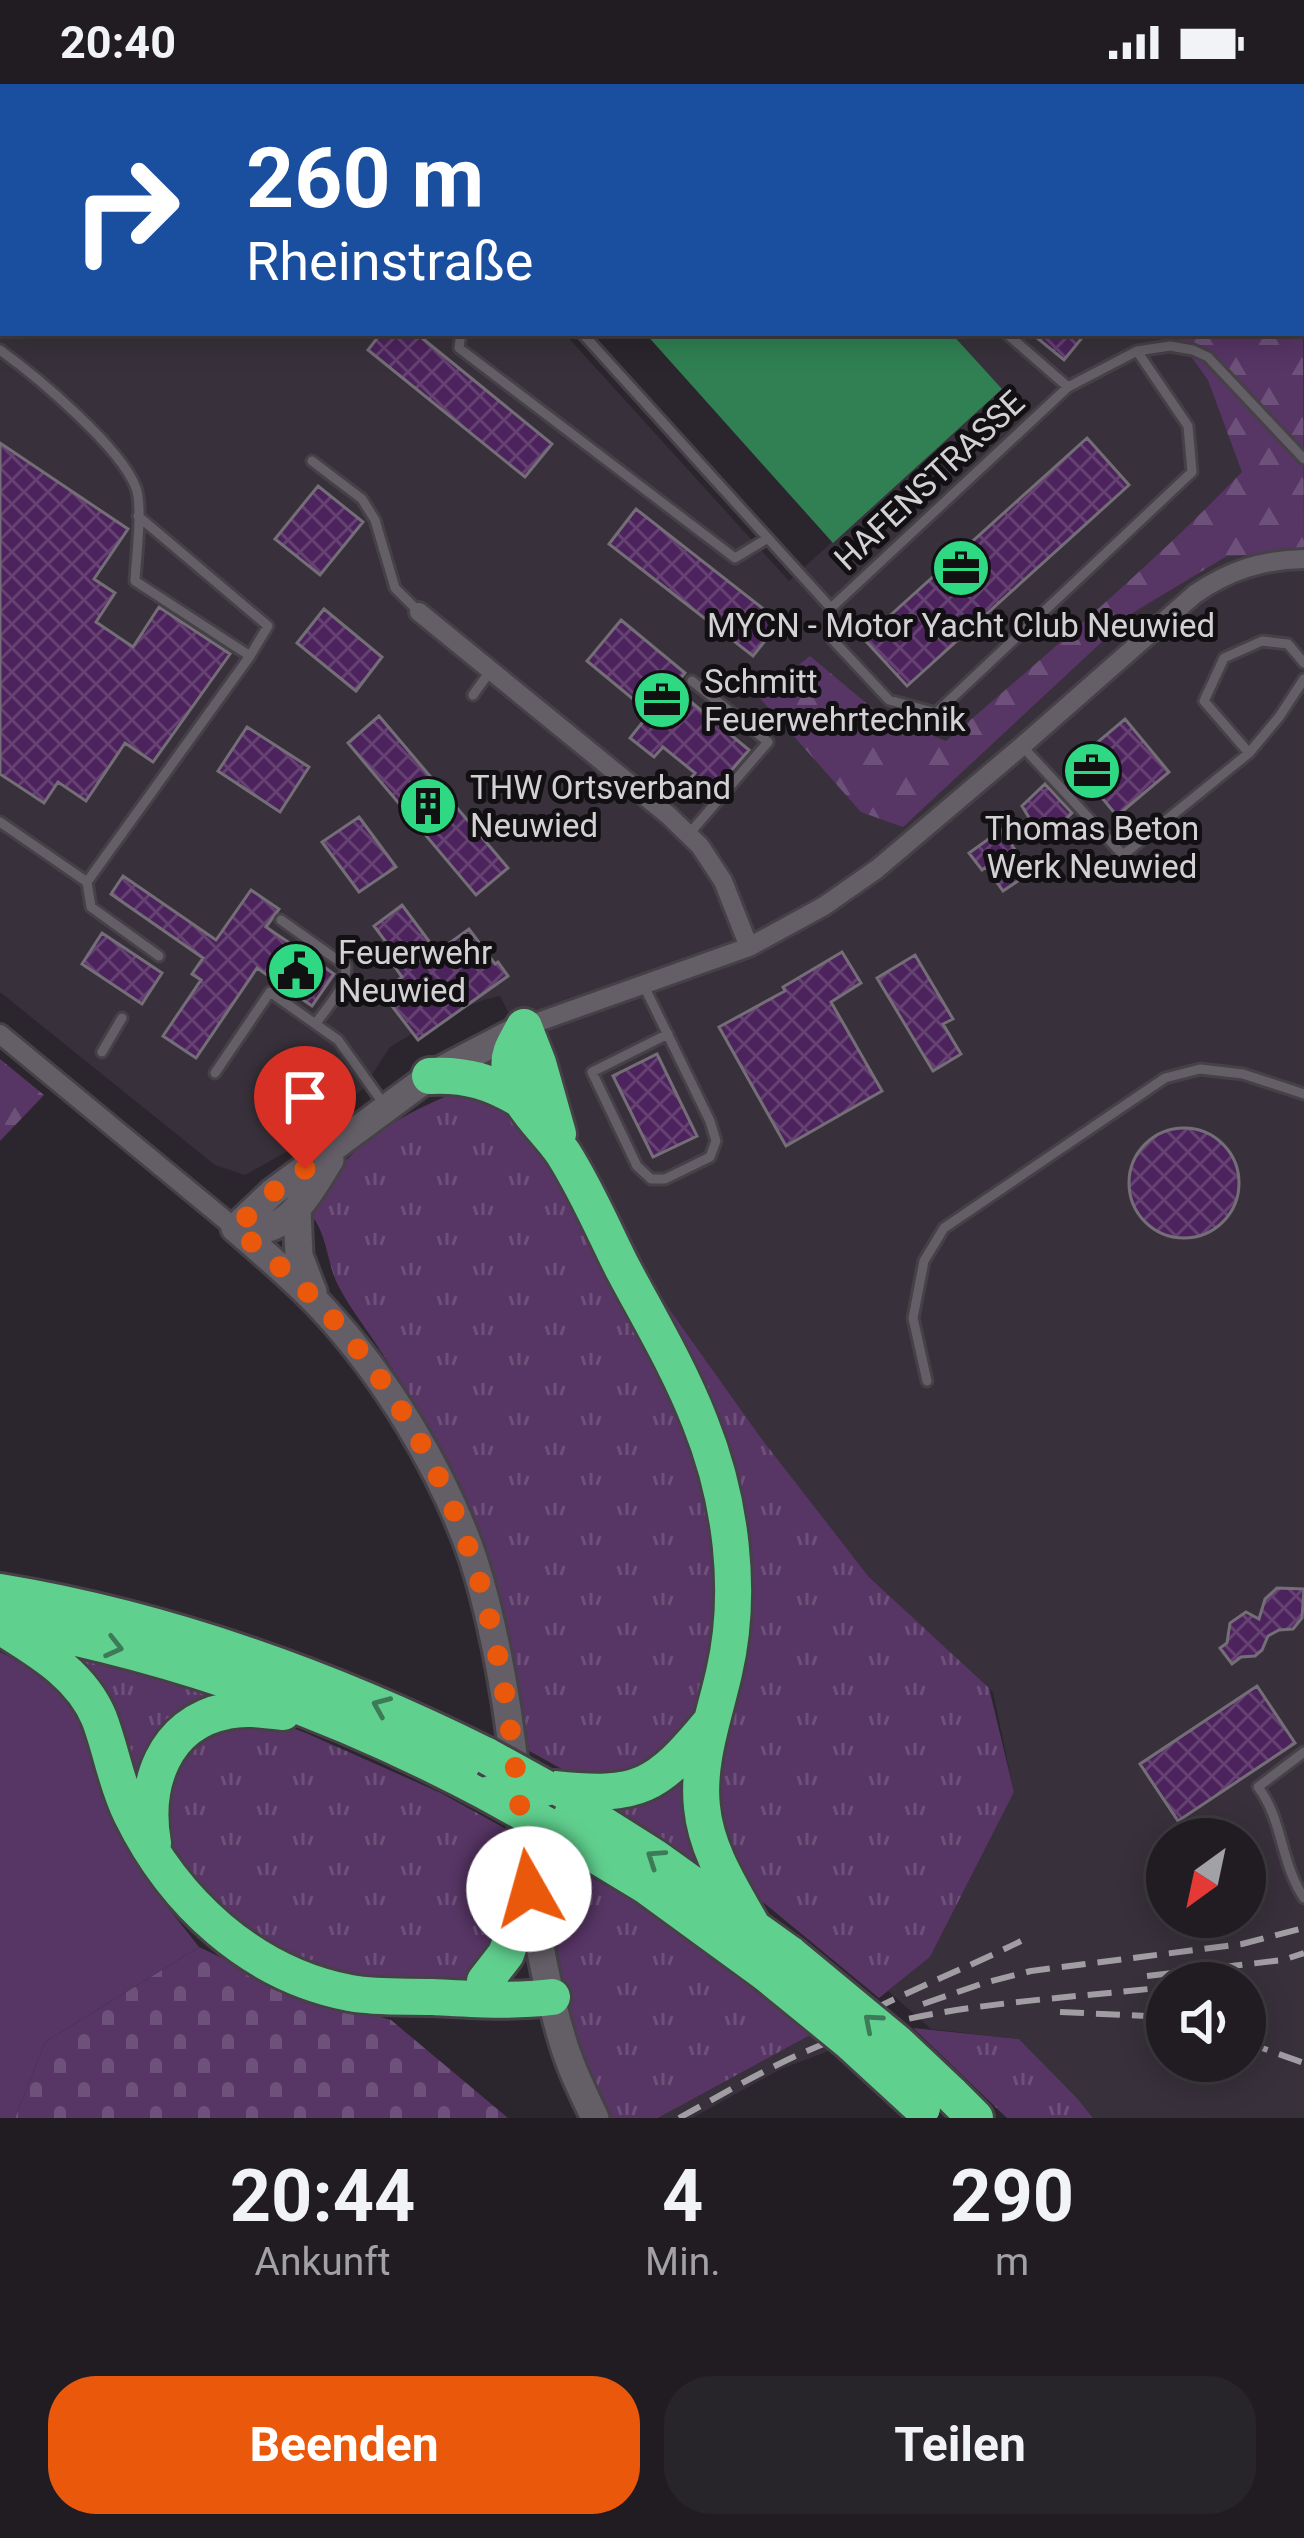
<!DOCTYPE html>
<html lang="de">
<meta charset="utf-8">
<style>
body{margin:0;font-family:Roboto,sans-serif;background:#28252a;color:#f1f3f6;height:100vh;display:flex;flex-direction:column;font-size:45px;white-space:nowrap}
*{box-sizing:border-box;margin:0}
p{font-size:39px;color:#a2a1a5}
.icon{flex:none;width:66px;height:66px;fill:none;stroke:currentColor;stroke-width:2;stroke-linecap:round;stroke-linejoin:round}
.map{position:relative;height:2034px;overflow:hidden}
.side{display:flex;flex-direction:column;background:#201c22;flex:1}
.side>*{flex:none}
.guide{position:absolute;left:0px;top:0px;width:1305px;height:252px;box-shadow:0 6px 30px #0003,0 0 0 3px #3d3a40;background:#1a4fa0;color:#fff;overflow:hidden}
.needle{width:78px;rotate:213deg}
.tools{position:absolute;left:1146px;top:1734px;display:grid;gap:24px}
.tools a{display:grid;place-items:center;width:120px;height:120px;border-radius:50%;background:#201c22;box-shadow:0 6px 30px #0003,0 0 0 3px #3d3a40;font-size:60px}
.pin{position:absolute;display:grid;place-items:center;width:102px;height:102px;color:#fff;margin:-123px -51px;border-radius:50% 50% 50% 0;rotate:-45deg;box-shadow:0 0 12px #0007}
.pin .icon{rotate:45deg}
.me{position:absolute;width:132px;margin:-66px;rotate:353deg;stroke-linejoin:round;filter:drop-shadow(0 0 9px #0008)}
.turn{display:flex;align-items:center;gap:42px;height:252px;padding:0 48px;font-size:54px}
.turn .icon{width:156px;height:156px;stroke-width:2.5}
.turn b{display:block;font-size:84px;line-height:102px}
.eta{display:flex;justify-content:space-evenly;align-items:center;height:204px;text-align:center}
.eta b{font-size:72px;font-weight:700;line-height:84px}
.primary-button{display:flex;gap:24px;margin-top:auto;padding:24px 48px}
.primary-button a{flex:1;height:138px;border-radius:48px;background:#ea580c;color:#fff;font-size:48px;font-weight:700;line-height:138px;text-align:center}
.primary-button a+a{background:#28252a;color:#f1f3f6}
.status{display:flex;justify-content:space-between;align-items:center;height:84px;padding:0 60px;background:#201c22;direction:ltr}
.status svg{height:33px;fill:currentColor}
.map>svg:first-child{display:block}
</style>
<div class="status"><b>20:40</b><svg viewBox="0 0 49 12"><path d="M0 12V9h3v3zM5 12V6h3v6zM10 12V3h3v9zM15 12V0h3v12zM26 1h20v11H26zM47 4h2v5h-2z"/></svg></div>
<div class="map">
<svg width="1304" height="2034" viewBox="0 0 1304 2034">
<defs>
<pattern id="grass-tufts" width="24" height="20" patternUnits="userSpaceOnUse" patternTransform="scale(3)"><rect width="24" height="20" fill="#573565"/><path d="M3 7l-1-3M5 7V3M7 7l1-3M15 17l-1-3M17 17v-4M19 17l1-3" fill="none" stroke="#6e517a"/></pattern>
<pattern id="forest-firs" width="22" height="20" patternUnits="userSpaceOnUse" patternTransform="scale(3)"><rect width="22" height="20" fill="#573565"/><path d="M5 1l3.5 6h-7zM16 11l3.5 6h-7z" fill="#6e517a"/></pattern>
<pattern id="cemetery-stones" width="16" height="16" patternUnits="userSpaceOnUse" patternTransform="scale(3)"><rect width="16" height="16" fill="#573565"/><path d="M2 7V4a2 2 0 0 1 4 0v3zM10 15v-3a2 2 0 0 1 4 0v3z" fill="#6e517a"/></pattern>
<pattern id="building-cross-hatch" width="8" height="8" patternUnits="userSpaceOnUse" patternTransform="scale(3)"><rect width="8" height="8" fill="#4d235d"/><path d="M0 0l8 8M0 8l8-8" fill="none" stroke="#664273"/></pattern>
</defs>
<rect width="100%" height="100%" fill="#2b262d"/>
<path fill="#38313b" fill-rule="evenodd" d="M0,0H339L342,3H3V249H564L789,497L1001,305L951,249H1302V67L1304,69V2034H1093L1076,2013L1019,1955L931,1945L888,1907L930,1873L1014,1708L993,1608L869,1493L761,1354L640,1184L500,912L483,916L430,939L390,963L362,1006L288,1067L245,1091L215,1081L0,908ZM1167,1755H1245V1833H1167ZM1167,1899H1245V1977H1167Z
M814,1949L834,1965L781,1985L692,2034H658Z"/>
<path fill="url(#grass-tufts)" d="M464,1005L522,1025L692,1351L717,1449L716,1569L691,1644L641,1690L578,1694L524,1664C512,1573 498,1482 459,1398C436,1349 404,1302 374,1257C362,1239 349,1222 339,1203C326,1179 328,1147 308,1128C346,1061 394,1033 464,1005Z
M640,1184L761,1354L869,1493L989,1604L1014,1708L930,1873L879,1914L752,1809L712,1733L743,1508Z
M52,1565L238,1617L144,1709Z
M224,1636L273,1637L306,1649L441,1709L506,1745L509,1798L504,1858L469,1893L450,1900H367L270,1867L183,1791L160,1739L175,1673Z
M686,1681L718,1794L603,1718Z
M538,1763L608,1803L636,1815L666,1834L814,1949L658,2034H609L586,1989L571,1938Z
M913,1944L1019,1955L1076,2013L1093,2034H1007Z"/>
<path fill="url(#forest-firs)" d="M1302,95L1304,469L1227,472L1134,528L903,743L861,728L759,613L810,572L878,629L946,657C1047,570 1149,484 1242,388L1208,296L1174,249H1302Z
M0,975L44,1011L0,1057Z"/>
<path fill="url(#cemetery-stones)" d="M199,1863L289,1906L391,1936L508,2034H15L45,1958Z"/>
<path fill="#573565" d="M0,1568L52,1593L96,1659L149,1795L166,1821L199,1863L45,1958L15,2034H0Z"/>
<path fill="#308053" d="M645,249H951L1002,305L833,459Z"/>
<path fill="url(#building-cross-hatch)" stroke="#746f77" stroke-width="3" d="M381,249H416L552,360L525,393L368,266Z
M1031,249H1086L1064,276Z
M1087,354L1129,401L907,602L864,555Z
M0,359L128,445L94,495L115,509L96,538L133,563L159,523L230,570L153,678L125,659L86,717L58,698L44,719L0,690Z
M318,402L363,438L320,491L275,455Z
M636,425L780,538L753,572L609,460Z
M324,525L382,573L356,607L297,559Z
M621,536L685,589L673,603L749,666L706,716L686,700L695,689L663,663L654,673L630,654L650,629L587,577Z
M379,632L508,784L476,811L348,659Z
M1125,635L1169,688L1117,732L1073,679Z
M247,643L309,683L280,728L218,687Z
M1045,700L1072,729L1043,757L1022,722Z
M359,733L396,783L359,808L322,758Z
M1001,746L1031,788L1003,807L986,783L982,786L969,769Z
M123,792L216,856L251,806L279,825L266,843L307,871L309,868L322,877L320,880L334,890L312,922L257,884L196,974L163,952L201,896L192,890L203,874L111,810Z
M402,821L437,868L469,845L495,880L498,878L508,892L418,956L382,909L402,893L392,879L398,874L374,842Z
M102,849L162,889L142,920L82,880Z
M842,868L861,899L831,918L882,1007L786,1062L719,943L785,907L783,903Z
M915,871L953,935L943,940L961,970L933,987L877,894Z
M657,970L697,1052L653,1073L613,992Z
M1129 1099a55 55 0 1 1 110 0a55 55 0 1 1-110 0Z
M1277,1504L1304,1505L1302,1534L1293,1545L1279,1546L1268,1552L1262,1566L1255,1572L1241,1573L1232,1580L1220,1564L1227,1559L1230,1539L1246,1528L1259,1535L1265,1515Z
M1257,1602L1295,1659L1178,1737L1140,1680Z"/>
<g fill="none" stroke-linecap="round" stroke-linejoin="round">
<g stroke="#454147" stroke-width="15">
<path id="lane" d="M365,0L368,3
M980,0L984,3
M461,249L459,264L735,474L768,454
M582,249L831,524L1068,303L1137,267L1170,262L1193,266L1208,273L1304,375
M1006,249L1068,303
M0,266C36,292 121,363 136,404C143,423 136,474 135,497L250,572L268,542L138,432
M312,377L362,415L375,436L395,504L419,528
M831,524L832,555L889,616L936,629L1192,388L1188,342L1137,267
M473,611L491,586
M1022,662L1123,771L1249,669L1279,633L1304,595
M1249,669L1204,617L1224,574L1262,557L1288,560L1304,579
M0,738L87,798
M689,750L768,658L692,597
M281,836L346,882C347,903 328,922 316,939
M159,872L91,823L87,798L250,572
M643,900L710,1037L716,1057L710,1073L665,1095H651L637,1082L592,988L668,950
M102,968L122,934
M215,989L270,908L338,956L383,1019
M927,1297L913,1234L924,1177L944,1144L1165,994L1200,985L1243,990L1304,1010
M1304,1668L1258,1703C1283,1735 1280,1779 1304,1814"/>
</g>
<g stroke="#454147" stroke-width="24">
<path id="street" d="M419,528L668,731L700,762L723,797L749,863
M524,943L749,863L824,822L877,785L1022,662L1195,510C1230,486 1262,476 1304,475
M0,950L235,1144"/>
</g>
<g stroke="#454147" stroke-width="33">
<path id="secondary" d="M297,1125L299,1172L313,1208
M235,1144C265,1170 296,1196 323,1225C385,1292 443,1386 473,1474C489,1523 499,1574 507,1625C523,1736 530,1850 563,1958C571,1985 583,2009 595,2034
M235,1144L273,1108L430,992L524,943
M235,1144C244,1145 256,1146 264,1145C296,1138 314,1101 330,1076"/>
</g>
<g stroke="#454147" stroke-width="42">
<path id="highway" d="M524,943C517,957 507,969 510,985C514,1019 545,1043 563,1069C586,1105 603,1145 622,1183C649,1234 679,1284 700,1338C731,1415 743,1508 724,1589C714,1633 697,1678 702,1723C706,1766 731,1804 751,1840
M524,943L538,979L558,1050
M430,992C466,990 492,998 523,1017
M0,1508C169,1536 334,1596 487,1672
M9,1540C179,1571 339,1629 490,1710
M0,1542C38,1566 81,1590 99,1634C111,1665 116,1700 131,1730C174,1818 251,1890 350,1909C378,1914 405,1912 433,1913C473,1915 511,1918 552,1913
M545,1704L654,1773L791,1871
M554,1705C639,1714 657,1703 710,1639
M546,1741L645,1801L767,1890
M153,1759C143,1702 163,1639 227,1627C246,1623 264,1626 283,1628
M485,1897L506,1870L529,1805
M950,2009L975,2034"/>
</g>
<use href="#lane" stroke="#645f67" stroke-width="9"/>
<use href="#street" stroke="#645f67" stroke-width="18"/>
<use href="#secondary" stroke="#645f67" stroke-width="27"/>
<use href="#highway" stroke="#60d08e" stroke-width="36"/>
<path stroke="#a19ea3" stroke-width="6" stroke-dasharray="24 12" stroke-linecap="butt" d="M1147,1892L1283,1876L1304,1869
M923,1920L984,1899L1031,1887L1242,1860L1304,1844
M1060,1928L1167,1933
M841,1943C898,1910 961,1887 1021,1857
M1245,1958L1304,1979
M679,2034C739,2001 797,1966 863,1946C956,1919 1070,1914 1167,1903"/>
<g stroke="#454147" stroke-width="42" stroke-linecap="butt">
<path id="highway-bridge" d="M487,1672L545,1704
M490,1710L546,1741
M791,1871L896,1958L950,2009
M767,1890L849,1957L922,2024"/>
</g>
<use href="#highway-bridge" stroke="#60d08e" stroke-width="36"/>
</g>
<defs><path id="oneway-chevron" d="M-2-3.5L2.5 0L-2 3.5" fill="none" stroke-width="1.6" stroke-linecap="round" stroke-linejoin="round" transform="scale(3)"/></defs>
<g stroke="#3d7a57">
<use href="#oneway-chevron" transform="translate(114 1563) rotate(14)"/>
<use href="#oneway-chevron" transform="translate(381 1622) rotate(-157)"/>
<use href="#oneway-chevron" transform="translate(655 1774) rotate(-146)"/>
<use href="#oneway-chevron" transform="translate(872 1938) rotate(-139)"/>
</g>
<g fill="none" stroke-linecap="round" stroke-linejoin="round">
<path stroke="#ea580c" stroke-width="21" stroke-dasharray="0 37.8" d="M305,1085L273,1108L235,1144C265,1170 296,1195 323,1224C398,1305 457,1410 485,1517C510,1610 518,1709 529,1805"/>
</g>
<defs>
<g id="office-disc" transform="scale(3)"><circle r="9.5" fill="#2fd883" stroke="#121013"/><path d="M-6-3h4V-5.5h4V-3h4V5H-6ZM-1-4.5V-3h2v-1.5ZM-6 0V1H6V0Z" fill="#111"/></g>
<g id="building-disc" transform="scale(3)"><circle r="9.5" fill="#2fd883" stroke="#121013"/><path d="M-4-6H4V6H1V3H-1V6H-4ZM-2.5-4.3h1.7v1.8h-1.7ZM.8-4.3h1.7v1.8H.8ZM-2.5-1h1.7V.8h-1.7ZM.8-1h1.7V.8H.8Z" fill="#111"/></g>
<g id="civic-disc" transform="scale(3)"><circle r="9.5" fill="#2fd883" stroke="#121013"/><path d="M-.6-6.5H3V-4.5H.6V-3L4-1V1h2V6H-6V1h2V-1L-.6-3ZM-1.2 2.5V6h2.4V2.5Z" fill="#111"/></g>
</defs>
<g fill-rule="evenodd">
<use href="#office-disc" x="961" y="484"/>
<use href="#office-disc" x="662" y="616"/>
<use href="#office-disc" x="1092" y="687"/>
<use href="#building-disc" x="428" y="722"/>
<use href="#civic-disc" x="296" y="887"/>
</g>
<g text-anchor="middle" stroke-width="10" stroke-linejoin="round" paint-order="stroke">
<g font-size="33" fill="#d4d1d5" stroke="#121013">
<text transform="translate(929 396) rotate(-43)" y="12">HAFENSTRASSE</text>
</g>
<g font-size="33" fill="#d4d1d5" stroke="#121013" text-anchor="start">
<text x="961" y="553" text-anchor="middle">MYCN - Motor Yacht Club Neuwied</text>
<text x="704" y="609">Schmitt<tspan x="704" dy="38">Feuerwehrtechnik</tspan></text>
<text x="470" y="715">THW Ortsverband<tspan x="470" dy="38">Neuwied</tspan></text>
<text x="1092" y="756" text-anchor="middle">Thomas Beton<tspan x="1092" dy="38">Werk Neuwied</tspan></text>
<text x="338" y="880">Feuerwehr<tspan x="338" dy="38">Neuwied</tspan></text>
</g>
</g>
</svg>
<div class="tools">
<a><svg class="needle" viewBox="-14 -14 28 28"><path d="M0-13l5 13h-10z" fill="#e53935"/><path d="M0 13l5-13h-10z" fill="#a2a1a5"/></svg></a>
<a><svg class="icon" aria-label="sound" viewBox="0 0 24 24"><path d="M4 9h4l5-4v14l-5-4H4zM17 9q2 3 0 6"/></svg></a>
</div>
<div class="pin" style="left:305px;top:1085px;background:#d93025"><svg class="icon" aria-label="arrive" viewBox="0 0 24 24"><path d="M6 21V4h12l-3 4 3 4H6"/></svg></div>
<svg class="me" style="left:529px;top:1805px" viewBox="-20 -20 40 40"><circle r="19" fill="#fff"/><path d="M0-13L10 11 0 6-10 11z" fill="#ea580c"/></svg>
<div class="guide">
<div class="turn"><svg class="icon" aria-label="right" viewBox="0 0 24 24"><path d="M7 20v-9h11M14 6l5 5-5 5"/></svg><div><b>260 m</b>Rheinstraße</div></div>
</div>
</div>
<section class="side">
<div class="eta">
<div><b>20:44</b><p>Ankunft</p></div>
<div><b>4</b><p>Min.</p></div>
<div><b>290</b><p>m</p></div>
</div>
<div class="primary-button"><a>Beenden</a><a>Teilen</a></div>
</section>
